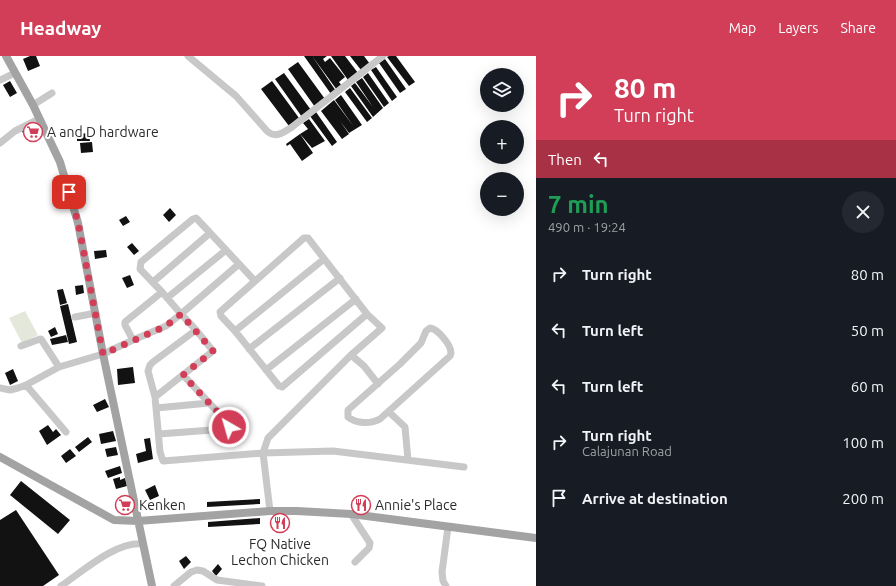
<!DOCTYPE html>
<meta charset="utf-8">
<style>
body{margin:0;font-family:Ubuntu,sans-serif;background:#242831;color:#f1f3f6;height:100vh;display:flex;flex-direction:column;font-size:15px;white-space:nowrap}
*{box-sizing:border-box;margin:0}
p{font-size:13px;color:#9ea1a6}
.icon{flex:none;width:22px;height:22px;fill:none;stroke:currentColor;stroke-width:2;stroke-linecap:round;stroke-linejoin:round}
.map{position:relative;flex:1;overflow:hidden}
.sheet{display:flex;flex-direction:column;background:#171b24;width:360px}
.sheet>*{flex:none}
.top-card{background:#d23e57;color:#fff;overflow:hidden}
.controls{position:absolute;left:480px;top:12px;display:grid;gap:8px}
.controls a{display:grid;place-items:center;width:44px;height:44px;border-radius:50%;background:#171b24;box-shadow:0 4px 16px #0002;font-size:20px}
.pin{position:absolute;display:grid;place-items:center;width:34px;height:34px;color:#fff;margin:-17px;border-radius:8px;box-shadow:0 2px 6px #0006}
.me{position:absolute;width:44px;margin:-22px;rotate:322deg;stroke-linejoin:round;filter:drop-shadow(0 0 3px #0008)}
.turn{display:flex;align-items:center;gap:14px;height:84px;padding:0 12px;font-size:18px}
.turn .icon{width:52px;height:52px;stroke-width:2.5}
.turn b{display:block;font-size:28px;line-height:34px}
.then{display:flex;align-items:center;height:38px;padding:0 12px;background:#0003;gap:8px;font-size:15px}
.round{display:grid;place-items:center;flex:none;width:42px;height:42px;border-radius:21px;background:#242831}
.summary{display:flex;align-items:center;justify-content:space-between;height:68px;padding:0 12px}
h1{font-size:24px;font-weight:700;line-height:30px;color:#1e9e55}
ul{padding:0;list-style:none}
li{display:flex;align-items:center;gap:12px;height:56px;padding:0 12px}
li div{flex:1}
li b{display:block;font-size:15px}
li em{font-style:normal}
header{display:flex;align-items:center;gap:24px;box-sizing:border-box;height:56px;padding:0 20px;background:#d23e57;color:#fff}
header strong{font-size:19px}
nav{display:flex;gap:22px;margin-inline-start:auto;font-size:14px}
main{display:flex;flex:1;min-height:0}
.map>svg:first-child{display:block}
</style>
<header>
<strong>Headway</strong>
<nav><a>Map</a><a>Layers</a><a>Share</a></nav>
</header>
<main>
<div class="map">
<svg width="536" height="530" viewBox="0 0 536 530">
<rect width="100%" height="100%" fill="#fff"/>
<path fill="#e3e8da" d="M25,255L38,279L22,287L9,262Z"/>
<path fill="#121212" d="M30,0H36L40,10L28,15L23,3Z
M304,0H312L336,35L331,38Z
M312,0H327L323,3L325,6L330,2L345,21L339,26L342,30L337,34Z
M331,0H345L358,17L348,24Z
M350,0H364L370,8L361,14Z
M389,0H396L415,26L409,30L387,1Z
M385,3L406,33L400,37L379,7Z
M298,6L325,43L315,51L288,13Z
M376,11L397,41L392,45L371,14Z
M284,17L311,54L302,61L275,23Z
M368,17L389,47L384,51L363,21Z
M362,22L383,52L373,61L351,30L355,27L373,51L356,26Z
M10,25L17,37L10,41L3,29Z
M272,25L299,62L289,70L261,33Z
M350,32L372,62L367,66L345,36Z
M341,39L362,69L349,77L340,65L349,78L342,83L321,55L334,44L354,71L335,44Z
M316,56L337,86L332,90L310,60Z
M309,63L325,85L312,92L300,78L313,97L302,105L290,88L287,90L286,88L300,78L308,73L303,67Z
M31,68L36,76L26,81L21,74Z
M89,77L90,85H77V78Z
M92,86L93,96L81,97L80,87Z
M170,152L176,159L169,166L163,159Z
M126,160L130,166L123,170L119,164Z
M132,187L139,195L134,199L127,191Z
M106,194L107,201L95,203L94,195Z
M130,219L134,229L127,232L122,222Z
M83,229L84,237L76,239L75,230Z
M63,233L67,247L60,249L57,234Z
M68,248L77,286L69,288L60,250Z
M55,271L58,278L51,281L48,275Z
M66,279L68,286L52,289L50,283Z
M133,311L135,327L118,329L117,313Z
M13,313L18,325L10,329L5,317Z
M105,343L109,351L97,356L93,349Z
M48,369L53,376L56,373L61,379L47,389L39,375Z
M113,375L116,385L101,388L99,378Z
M88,381L92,386L79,396L75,391Z
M150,382L153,403L138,407L136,398L146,395L144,383Z
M116,391L118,399L107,401L105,393Z
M70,393L76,400L66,407L61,400Z
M120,410L122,417L108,422L105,415Z
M120,421V424L125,422L127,430L116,433L113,423Z
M21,425L70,464L58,478L10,439Z
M155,429L159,440L150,444L145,434Z
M128,442L130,450L121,453L119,444Z
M260,443V448L207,451V446Z
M16,454L59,519L43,530H0V464Z
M260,462V468L208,471V466Z
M186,500L191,506L184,513L179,505Z
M218,508L222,513L216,520L212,515Z"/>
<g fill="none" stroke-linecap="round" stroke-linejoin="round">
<path stroke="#c8c8c8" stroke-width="7" d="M188,0L236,40L267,75C276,83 284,76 292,71L383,0
M0,24L15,17
M33,49L52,37
M0,87L15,75L39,63
M153,226L210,177
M167,242L226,194
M75,261L96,257
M430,272C438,273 451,289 451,297L450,300L380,363C371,368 357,368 348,361V354L400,308L421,287L426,275Z
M196,274L181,258L239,208
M235,275L324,203
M133,284L166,270L181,258L162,236
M21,290L40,283H41L59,311
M249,293L340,222
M351,299L364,310L378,328
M266,314L356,243
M26,329L66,376
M0,332L10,334L18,332L26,329L59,311L103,298L133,284L125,269V266L162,236L140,213L141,206L193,163L196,162L198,164L255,225
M155,341L213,295L196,274L153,306L150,309L148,315L155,341L160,396L163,405L263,397L333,395L464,411
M156,352L209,347
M389,356L405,371L408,404
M159,378L225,373L229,371L228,367L183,319
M270,455L263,397L268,382L351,299L382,272L367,258L308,182H304L220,256L221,260L235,275L279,330L282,331L367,258
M351,458L370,487L369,492L355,506
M61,530C83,515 116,485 143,488
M174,530L191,516L197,514L203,515L217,524L262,530
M446,530L443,525L442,516L448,471"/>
<path stroke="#a3a3a3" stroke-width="8" d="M6,0L33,49L60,106L78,167L103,298L152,530
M0,401L114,464L138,465L270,455H297L351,458L536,482"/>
</g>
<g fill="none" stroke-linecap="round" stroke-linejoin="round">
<path stroke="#d23e57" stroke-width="7" stroke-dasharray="0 12.6" d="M69,136L78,166L103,298L166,270L181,258L213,295L183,319L228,367L229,371"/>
</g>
<defs>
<g id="supermarket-ring" transform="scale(1)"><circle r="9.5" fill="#fff" stroke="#d23e57" stroke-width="1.5"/><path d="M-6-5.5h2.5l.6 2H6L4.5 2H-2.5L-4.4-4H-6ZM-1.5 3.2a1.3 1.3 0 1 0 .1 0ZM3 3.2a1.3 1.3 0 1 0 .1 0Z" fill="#d23e57"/></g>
<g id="restaurant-ring" transform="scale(1)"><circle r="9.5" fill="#fff" stroke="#d23e57" stroke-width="1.5"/><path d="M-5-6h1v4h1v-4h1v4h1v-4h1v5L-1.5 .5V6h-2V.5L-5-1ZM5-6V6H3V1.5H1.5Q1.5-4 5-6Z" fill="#d23e57"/></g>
</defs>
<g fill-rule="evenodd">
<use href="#supermarket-ring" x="33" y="76"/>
<use href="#supermarket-ring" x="125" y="449"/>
<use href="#restaurant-ring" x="361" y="449"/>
<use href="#restaurant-ring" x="280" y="467"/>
</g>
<g text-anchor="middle" stroke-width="4" stroke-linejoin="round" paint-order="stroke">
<g font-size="14" fill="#2b2b2b" stroke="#fff" text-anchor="start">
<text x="47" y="81">A and D hardware</text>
<text x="139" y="454">Kenken</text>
<text x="375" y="454">Annie's Place</text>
<text x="280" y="493" text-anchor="middle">FQ Native<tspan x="280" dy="16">Lechon Chicken</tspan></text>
</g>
</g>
</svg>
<div class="controls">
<a><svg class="icon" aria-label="layers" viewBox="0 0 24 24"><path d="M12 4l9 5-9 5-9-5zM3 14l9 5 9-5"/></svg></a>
<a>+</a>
<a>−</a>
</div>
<div class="pin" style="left:69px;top:136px;background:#d93025"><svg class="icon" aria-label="arrive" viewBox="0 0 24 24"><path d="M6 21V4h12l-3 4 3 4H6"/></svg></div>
<svg class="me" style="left:229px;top:371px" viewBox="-20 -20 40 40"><circle r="17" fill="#d23e57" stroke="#fff" stroke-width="3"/><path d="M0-11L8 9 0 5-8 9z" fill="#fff"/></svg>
</div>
<section class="sheet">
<div class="top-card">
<div class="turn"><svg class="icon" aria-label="right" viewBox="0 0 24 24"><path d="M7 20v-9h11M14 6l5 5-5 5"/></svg><div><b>80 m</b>Turn right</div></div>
<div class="then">Then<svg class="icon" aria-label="left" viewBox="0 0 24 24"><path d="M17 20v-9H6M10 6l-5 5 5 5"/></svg></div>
</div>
<div class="summary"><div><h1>7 min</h1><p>490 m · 19:24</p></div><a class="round"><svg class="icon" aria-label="close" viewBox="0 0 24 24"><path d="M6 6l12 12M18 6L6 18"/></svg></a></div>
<ul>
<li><svg class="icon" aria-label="right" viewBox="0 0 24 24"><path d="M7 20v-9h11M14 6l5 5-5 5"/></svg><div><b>Turn right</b></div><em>80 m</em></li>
<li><svg class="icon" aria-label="left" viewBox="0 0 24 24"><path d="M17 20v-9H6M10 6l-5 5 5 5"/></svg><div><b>Turn left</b></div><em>50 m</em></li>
<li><svg class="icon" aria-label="left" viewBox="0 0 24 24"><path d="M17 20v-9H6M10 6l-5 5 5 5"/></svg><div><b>Turn left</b></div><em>60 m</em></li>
<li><svg class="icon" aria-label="right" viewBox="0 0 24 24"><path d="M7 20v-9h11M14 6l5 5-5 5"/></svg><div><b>Turn right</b><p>Calajunan Road</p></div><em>100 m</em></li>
<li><svg class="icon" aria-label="arrive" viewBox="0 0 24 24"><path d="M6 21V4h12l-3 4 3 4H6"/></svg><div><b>Arrive at destination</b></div><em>200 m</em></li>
</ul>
</section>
</main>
